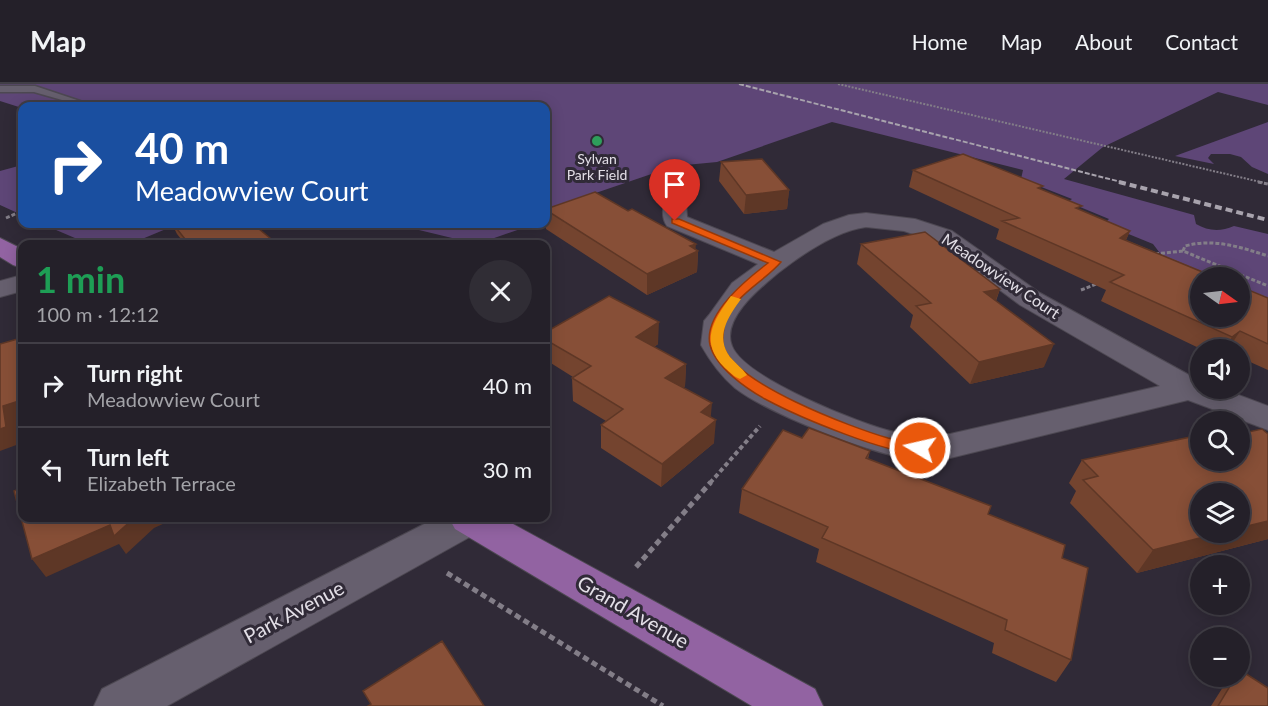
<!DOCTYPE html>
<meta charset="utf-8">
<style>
body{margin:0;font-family:Lato,sans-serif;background:#302d35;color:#f1f3f6;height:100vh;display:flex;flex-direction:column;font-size:22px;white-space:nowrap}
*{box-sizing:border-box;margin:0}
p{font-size:20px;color:#a3a3a8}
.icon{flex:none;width:33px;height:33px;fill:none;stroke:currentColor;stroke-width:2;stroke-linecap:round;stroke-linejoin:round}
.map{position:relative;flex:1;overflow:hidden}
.sheet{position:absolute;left:18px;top:156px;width:532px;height:282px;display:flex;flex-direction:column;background:#242029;border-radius:12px;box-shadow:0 3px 15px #0003,0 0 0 2px #413e46}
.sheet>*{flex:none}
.guide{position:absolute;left:18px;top:18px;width:532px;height:126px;border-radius:12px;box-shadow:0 3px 15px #0003,0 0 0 2px #413e46;background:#1a4fa0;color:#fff;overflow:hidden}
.needle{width:39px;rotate:104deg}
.fabs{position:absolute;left:1190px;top:183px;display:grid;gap:12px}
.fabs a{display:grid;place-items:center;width:60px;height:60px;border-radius:50%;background:#242029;box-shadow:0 3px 15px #0003,0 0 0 2px #413e46;font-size:30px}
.pin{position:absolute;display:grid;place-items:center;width:51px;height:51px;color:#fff;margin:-62px -26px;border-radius:50% 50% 50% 0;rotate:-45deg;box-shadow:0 0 6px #0007}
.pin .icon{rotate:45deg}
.me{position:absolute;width:66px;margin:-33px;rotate:279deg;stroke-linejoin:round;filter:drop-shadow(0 0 4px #0008)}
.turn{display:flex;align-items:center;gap:21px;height:126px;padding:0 18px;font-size:27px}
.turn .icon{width:78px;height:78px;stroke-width:2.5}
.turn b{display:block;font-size:42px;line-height:51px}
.round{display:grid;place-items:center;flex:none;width:63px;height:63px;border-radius:32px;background:#302d35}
.summary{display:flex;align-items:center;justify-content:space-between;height:102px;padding:0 18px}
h1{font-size:36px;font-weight:700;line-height:45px;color:#1e9e55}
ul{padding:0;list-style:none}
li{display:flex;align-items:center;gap:18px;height:84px;padding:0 18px;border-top:2px solid #413e46}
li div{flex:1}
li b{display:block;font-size:22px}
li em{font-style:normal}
header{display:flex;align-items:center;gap:36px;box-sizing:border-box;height:84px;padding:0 30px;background:#242029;border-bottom:2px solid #413e46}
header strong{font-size:28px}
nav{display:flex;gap:33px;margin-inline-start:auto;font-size:21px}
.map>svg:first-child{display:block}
</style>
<header>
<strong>Map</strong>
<nav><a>Home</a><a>Map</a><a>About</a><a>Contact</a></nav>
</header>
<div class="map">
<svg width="1268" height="622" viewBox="0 0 1268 622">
<rect width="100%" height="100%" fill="#302a37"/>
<path fill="#5e4677" d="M0,0H1268V21L1218,8L1103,63L1064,95L1194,131L1196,140C1208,147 1220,148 1234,142L1268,150V217L1239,206V194L1208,193L1166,177L1153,160L1104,140L1109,135L1068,118L1072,115L1021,95L1023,86L832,38L717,78L675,82L578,115L546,136V22L22,24L0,17Z
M1268,38V90L1252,83L1241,73L1230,70H1211L1208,74L1214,80L1175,72Z
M22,81V131L0,121V87Z
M42,140H178L130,160H89Z
M394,140H535L477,160Z"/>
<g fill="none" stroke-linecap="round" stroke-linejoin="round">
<g stroke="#4d4852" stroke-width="3">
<path id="service" d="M0,2H35L95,22H83L34,8H0Z"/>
</g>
<g stroke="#4d4852" stroke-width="2">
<path id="minor" d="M675,111L683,113L686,118L687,133L774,168L823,140L849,131L866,129L915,135L952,147L1040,209L1200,297V304H1220L1268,322V346L1188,316L950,374C940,375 928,377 918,376C877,373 767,329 735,304C721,292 710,277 701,261L704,237L709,231L732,199L758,180L667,142C661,134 662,121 667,113ZM866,143L904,147L934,157L1020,221L1160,302L950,350C931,351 914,352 895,348C862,341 744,294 732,262C721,235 760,204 778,189C801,171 836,147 866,143Z
M22,191V207L0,213V197Z
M436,434H490L484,445L167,622H94L102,605Z"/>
</g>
<g stroke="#4d4852" stroke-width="2">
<path id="primary" d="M0,154L22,165V184L13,181L0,173Z
M449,434H502L815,605L823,622H752L455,445Z"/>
</g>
<path stroke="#837e88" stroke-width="2" stroke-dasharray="2 1.5" stroke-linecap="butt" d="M838,0L1265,99"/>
<path stroke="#837e88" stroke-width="3" stroke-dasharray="4 2" stroke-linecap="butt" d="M1258,98L1268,100
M6,134L22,127
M1183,167L1185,162C1214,154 1240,163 1268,172
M1155,170L1183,167L1268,202
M1081,206L1099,199"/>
<path stroke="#837e88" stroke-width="4" stroke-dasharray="4.5 3" stroke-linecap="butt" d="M710,399L760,342"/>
<path stroke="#837e88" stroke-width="5" stroke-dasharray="6 4" stroke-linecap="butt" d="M636,483L711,398
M447,489L663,622"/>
<use href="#service" fill="#665f6e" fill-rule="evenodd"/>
<use href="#minor" fill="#665f6e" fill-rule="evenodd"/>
<use href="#primary" fill="#9263a2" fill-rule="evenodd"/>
<path stroke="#a8a3ad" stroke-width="2" stroke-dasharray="5 2" stroke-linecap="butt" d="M739,0L1125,99"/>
<path stroke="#a8a3ad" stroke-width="4" stroke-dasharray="7 4" stroke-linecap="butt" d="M1119,98L1268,136"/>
</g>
<path fill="#74442f" d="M721,78L789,106L787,125L744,130L719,97Z
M913,86L1041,106L1080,126L1130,147L1126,156L1268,214V286L1239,273V266H1203L1101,217L1106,206L996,155L999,145L909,103Z
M546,125L695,166L698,167L697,188L647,211L546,145Z
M172,140H253L277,160H185L177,150Z
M861,160L1000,205L996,217L1044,283L970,300L910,243L913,231L857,180Z
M546,248L658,260L654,263L686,280L685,302L683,304L711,333L714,359L661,403L601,364V341L606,337L573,317L572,294L573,293L546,276Z
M1268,350V455L1137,489L1070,419L1076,407L1069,399L1082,376H1200Z
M802,354L870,367L868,375L988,430L1062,474L1071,576L1056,598L992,569L994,559L816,478L819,465L739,429L742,405Z
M1233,592H1239L1268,622H1211L1223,603Z"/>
<path fill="#5e3726" d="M789,106L787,125L744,130L746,111Z
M1130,147L1122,165L1120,154Z
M696,160L695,169L698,167L697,188L647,211V190L690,162Z
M1000,205L992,226L984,208Z
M659,238L658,260L636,275V253Z
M1240,247L1228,266H1224L1232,253Z
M1054,260L1044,283L970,300L979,278Z
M686,280L685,302L665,317V294Z
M22,316V337L16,340L19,360L0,367V345L3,322Z
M712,319L710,341L716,336L714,359L661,403L662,380L701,328Z
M134,434H176L154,444L126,470L119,460L46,493L32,475L110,441Z
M1268,437V455L1137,489L1153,466L1223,448H1239V444Z"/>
<path fill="#874f37" stroke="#5e3726" stroke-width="1.5" d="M963,70L1043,102L1038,104L1082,122L1076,124L1130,147L1120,154L1217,194H1200V232H1239V202L1268,214V260L1240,247L1232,253L1110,198L1124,191L1002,137L1019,134L913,86Z
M762,75L789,106L746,111L721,78Z
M595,108L628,127L632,125L696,160L690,162L698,167L647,190L546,126V125Z
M173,140H253L277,160H189Z
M925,148L1000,205L984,208L1054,260L979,278L916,222L931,219L861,160Z
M609,212L659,238L636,253L686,280L665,294L712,319L701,328L716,336L662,380L601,341L623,325L572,294L591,282L546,256V248Z
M21,254L22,262V316L3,322L6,343L0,345V260Z
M809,344L870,367L866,374L991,422L988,430L1065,461L1062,474L1088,484L1071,576L1005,546L1007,536L822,454L828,443L742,405L783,346L802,354Z
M1262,345L1268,350V437L1239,444V410H1200V448H1223L1153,466L1083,396L1098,392L1082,376L1200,351V376H1239V350Z
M22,404V434H134L114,452L110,441L32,475L14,407Z
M442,557L484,622H368L371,620L363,607Z
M1240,586L1268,604V622H1218L1236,592H1239V588Z"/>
<path fill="#ea580c" stroke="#983908" stroke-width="1.5" d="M672,135H679L781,178C764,198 734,211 725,238C724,243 722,256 723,261C732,299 853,344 888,354C900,357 913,357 925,360L927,364L925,368C897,376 793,330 765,315C747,305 716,284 710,261C703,230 747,195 768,179L672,139Z"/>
<path fill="#f59e0b" d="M731,212L741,215C728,233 715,252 730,273C735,279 742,284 747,291L740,295C734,293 730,288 725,284C699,258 713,237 731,212Z"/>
<circle fill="#2e9e5b" stroke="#302a37" stroke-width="2" cx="597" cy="57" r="6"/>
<g text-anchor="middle" stroke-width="6" stroke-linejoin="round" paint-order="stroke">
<g font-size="14" fill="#e3dfe7" stroke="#302a37">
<text x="597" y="80">Sylvan<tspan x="597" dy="16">Park Field</tspan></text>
</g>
<g font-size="16" fill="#e3dfe7" stroke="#302a37">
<text transform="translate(1001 192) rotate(34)" y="6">Meadowview Court</text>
</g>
<g font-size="20" fill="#e3dfe7" stroke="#302a37">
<text transform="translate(294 528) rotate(-28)" y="7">Park Avenue</text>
<text transform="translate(633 528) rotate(30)" y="7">Grand Avenue</text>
</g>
</g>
</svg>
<div class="fabs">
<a><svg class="needle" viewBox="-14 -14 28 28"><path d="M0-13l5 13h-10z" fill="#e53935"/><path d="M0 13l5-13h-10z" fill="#a3a3a8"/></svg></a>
<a><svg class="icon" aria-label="sound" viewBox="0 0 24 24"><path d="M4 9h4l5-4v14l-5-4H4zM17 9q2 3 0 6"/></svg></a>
<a><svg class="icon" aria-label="search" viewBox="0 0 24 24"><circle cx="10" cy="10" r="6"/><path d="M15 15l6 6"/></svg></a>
<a><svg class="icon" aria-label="layers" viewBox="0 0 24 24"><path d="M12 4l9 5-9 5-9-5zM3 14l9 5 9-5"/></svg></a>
<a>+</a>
<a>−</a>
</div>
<div class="pin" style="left:675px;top:137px;background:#d93025"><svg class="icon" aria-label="arrive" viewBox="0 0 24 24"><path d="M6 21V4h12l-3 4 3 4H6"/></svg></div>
<svg class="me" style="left:920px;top:364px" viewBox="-20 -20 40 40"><circle r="17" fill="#ea580c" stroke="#fff" stroke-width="3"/><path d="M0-11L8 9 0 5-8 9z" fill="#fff"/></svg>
<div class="guide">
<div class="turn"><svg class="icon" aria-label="right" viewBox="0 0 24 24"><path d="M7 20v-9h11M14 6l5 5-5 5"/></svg><div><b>40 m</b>Meadowview Court</div></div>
</div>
<section class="sheet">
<div class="summary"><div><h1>1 min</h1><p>100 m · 12:12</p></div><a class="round"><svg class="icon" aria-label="close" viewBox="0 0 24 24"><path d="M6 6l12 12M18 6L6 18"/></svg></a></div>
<ul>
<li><svg class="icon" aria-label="right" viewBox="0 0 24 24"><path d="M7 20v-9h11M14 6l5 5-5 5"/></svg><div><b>Turn right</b><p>Meadowview Court</p></div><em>40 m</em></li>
<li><svg class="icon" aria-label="left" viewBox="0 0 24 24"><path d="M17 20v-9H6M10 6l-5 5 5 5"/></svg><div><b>Turn left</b><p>Elizabeth Terrace</p></div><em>30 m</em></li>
</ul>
</section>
</div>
